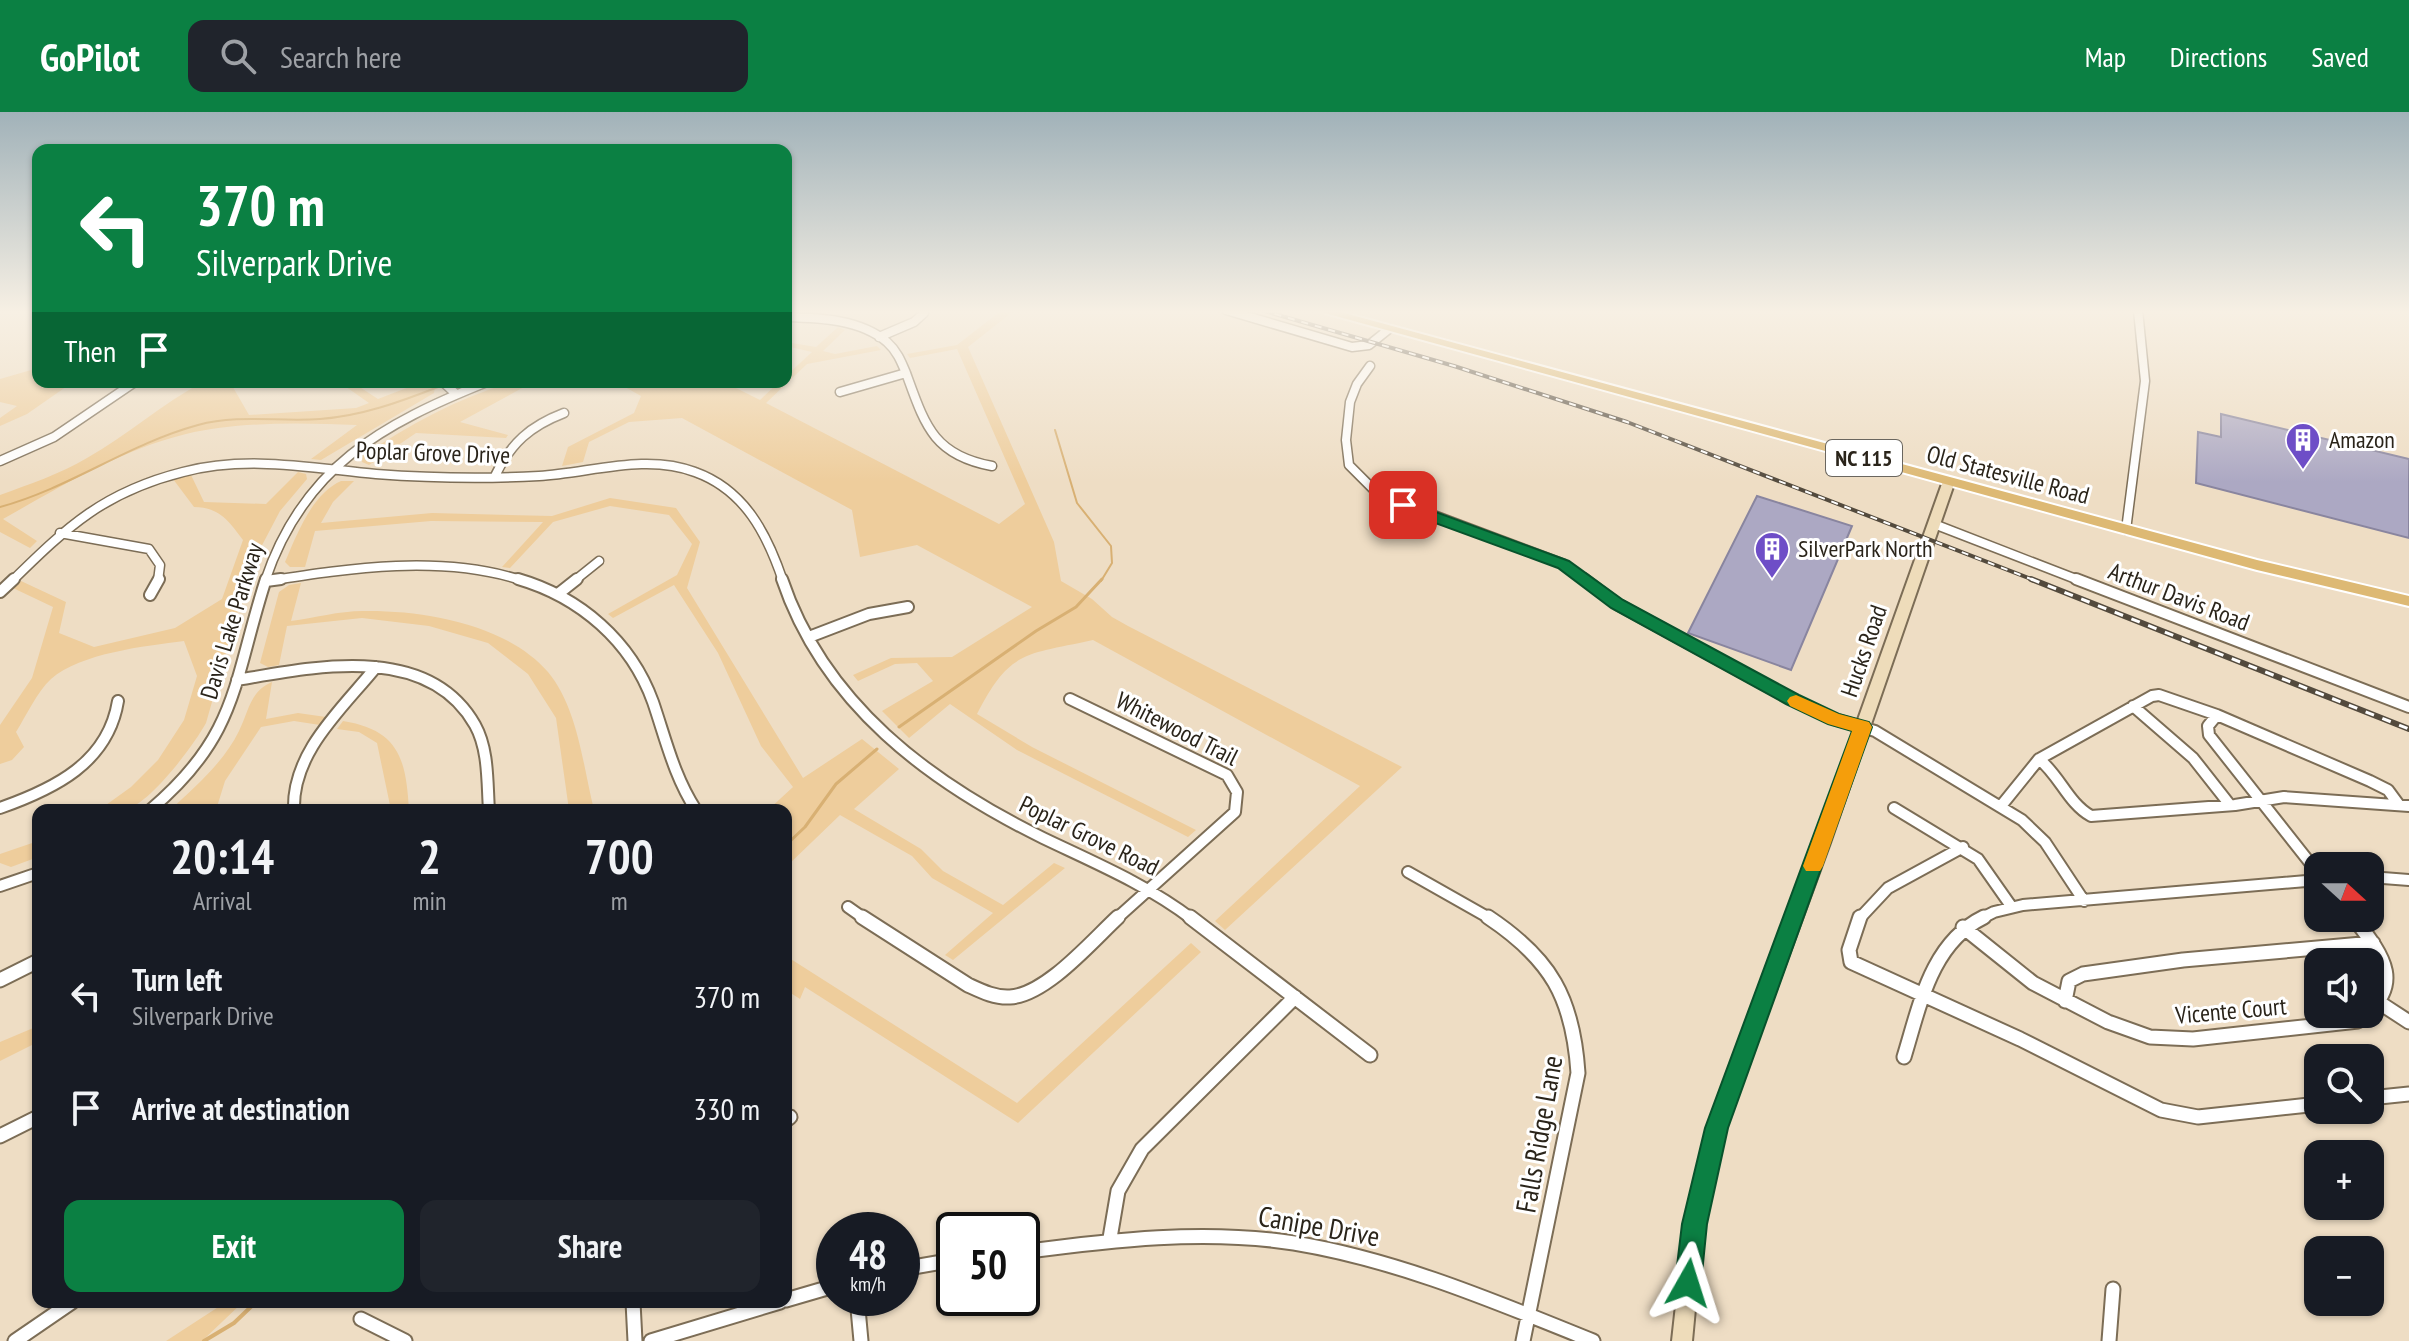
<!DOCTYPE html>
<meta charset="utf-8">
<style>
body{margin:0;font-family:"PT Sans Narrow",sans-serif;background:#20242c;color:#f1f3f6;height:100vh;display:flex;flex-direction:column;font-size:30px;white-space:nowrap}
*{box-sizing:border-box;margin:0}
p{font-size:26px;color:#9ea1a6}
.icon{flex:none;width:44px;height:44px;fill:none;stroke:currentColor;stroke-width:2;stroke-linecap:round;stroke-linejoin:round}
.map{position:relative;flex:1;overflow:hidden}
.side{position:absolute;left:32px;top:692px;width:760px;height:504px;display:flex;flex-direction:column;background:#171b24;border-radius:16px;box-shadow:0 2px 6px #0004}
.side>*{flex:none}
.top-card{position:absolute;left:32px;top:32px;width:760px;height:244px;border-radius:16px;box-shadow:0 2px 6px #0004;background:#0b8043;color:#fff;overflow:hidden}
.needle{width:52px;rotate:111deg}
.buttons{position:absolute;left:2304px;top:740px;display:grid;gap:16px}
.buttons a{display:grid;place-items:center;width:80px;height:80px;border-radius:16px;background:#171b24;box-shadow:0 2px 6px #0004;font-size:40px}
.speed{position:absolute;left:816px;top:1100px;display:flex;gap:16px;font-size:40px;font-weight:700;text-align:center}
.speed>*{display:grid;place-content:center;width:104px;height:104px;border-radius:50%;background:#171b24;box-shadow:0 2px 6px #0004;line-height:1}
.speed small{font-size:20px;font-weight:400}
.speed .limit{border:4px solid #111;border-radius:12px;background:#fff;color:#111}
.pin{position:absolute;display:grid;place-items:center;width:68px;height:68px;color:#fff;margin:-34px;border-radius:16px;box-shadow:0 4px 12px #0006}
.me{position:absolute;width:88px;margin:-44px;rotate:6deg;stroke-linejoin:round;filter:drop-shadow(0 0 6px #0008)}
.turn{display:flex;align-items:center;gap:28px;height:168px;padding:0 32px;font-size:36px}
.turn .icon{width:104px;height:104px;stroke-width:2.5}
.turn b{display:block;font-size:56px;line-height:68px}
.then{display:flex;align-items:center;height:76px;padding:0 32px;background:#0003;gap:16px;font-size:30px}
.eta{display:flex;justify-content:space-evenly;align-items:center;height:136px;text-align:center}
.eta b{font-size:48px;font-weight:600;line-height:56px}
.action{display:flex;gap:16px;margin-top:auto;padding:16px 32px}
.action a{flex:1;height:92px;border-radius:16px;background:#0b8043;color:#fff;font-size:32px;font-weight:600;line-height:92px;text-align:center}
.action a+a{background:#20242c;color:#f1f3f6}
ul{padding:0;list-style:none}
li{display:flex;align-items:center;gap:24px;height:112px;padding:0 32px}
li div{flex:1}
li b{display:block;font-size:30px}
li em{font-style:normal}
header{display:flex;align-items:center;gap:48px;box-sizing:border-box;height:112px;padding:0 40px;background:#0b8043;color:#fff}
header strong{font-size:38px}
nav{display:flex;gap:44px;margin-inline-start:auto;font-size:28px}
.search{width:560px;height:72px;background:#20242c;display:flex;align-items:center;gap:20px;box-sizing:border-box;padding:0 28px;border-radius:16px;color:#9ea1a6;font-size:30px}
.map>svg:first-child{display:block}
</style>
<header>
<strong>GoPilot</strong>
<div class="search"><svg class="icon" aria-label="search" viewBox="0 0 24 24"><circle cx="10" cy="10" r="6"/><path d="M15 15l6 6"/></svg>Search here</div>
<nav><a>Map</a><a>Directions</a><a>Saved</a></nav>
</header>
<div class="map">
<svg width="2409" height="1229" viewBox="0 0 2409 1229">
<rect width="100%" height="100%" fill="#eeddc4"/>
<path fill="#eecd9c" d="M1002,198H1015L968,235L1054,430L1061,469L1092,487L1112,505L1128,514L1402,655L1225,818L1215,809L1360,674L1093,528C1026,543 1010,537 977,602L1032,635L1196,718L1188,725L1017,638L950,592L909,626L882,599L933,569L917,551L895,552L858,569L853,563L891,546L952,545L1032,495L917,433L860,445L852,398L682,306L629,310L589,330L583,350L562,354L568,335L634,301L641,284L616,270H724L760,288L779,270H786V264L812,240L786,234V230L816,235L838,215L845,218L823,239L835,242L877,234L881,238L807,252L766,291L999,412L1025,392L957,237L910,246L907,242L957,233Z
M38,256V270H73L27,302L0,314V306L17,294L0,290V267Z
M203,270H230L249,303L356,296L369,291L339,270H352L378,287L422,270L435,275L434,281L321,348L311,347L357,313C304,311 239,309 186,322C120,338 62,374 3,407L37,429L30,436L0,420V383C30,372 60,362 87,346C128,323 161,292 203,270Z
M512,270H542L526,274L460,310L508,323L506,326L416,321L369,353L362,350L363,344C410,312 457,287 512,270Z
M298,360L306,362L307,367L280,399L250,456L206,611C194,633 150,692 125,698C117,700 107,698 99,698L131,675L158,648L184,608L197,564L184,529C145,534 81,541 51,567C37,580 26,604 16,620L24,635L12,648L0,652V613L32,566L53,495L13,476L21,469L66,490L59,521L94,535L175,516L222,487L243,428C229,409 219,395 194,395L173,367L191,363L204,390L266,392Z
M341,369H354L333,390L321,411L432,401L552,404L610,386L676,396L700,430L687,476L803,666L862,627L899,657L854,697L921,737L943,759L1003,793L1054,751L1065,756L953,848L945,843L993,801L932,766L912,744L840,703L786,755V698H768L793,675L761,634L718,541L674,473L613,506L608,502L677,463L692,432L669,403L610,394L553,410L510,456L502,455L543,410L431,409L315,419L305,455H290L285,450C297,422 312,382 341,369Z
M301,471L291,509C314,506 339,499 363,499C424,498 506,512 548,560C578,596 583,654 594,698H569L556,606L528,562L488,531L429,514L362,506L287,514L279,553L268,555L260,551L279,480L289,473Z
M272,570L266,607L298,601L326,605L320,613L294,609L261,615L225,669L216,698H170C195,675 224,650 239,619C249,599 250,579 272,570Z
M343,609C399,618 406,647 409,698H391L377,631L359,620L337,617Z
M38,729V745L11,755L0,751V742Z
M1191,831L1201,840L1018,1011L805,875L800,887L786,878V844L1017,991Z
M38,914V930L0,949V930Z
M226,1190H243L202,1229H166Z"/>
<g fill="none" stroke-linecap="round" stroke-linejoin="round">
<path stroke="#d8b073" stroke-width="2" d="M1055,318L1077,391L1111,434L1112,451L1101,469
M0,395C70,376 128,332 198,313C238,302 279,310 320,307C361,304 400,290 438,275"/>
<path stroke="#d8b073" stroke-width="3" d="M899,615L1036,519L1076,495L1102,467
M786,733L805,715L836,672L877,637"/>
<path stroke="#d8b073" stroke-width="4" d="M204,1229L234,1211L256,1190"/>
</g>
<path fill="#aca8c3" stroke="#89859f" stroke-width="2" d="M2221,302L2409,347V426L2196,371L2198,320L2221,325Z
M1757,384L1852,414L1791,558L1688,521Z"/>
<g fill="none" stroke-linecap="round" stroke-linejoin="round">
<g stroke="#7c6d56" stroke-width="11">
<path id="street-far2" d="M1226,198L1352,235L1369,233L1389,217
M786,205C820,206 860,207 887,230C897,239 901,249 906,261C925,313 933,343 992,354
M879,225L914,210L924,201
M1370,254L1357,272L1350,290L1346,328L1349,353L1378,382L1564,452L1586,469
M443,270L456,282
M840,280L906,261
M0,349L54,325L135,270
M495,364C511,331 530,314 564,301
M1934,412L2081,469
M2126,418L2145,269L2138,198
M60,421L149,437L160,453L158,469
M12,469C68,414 104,380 183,360C247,343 311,356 376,362C430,366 485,367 539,364C590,361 646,341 695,360C745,378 767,422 783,469
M265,469C303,355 382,312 487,270
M267,469C351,456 442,442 524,469
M574,469L599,449"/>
</g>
<g stroke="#7c6d56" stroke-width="14">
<path id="street-far1" d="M518,467C580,485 631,529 653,590C666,628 674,664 696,698
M782,467C824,592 929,670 1043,726C1093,750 1148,773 1192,807
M1584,467L1617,492L1793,588L1834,607L1875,619L2022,708L2045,730L2084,789
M2076,467L2409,595
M266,469L281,467
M0,480L14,467
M558,482L577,467
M150,483L159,467
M809,525L869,502L908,495
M237,568C314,555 428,530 475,613C489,638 487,671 489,698
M1070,587L1227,663L1237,680L1235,700L1116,807
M2133,594L2193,646L2230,693
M2217,603L2208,614L2209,623L2318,761
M2039,647C2060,664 2068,691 2091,704L2235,693L2284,685L2409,694
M2001,694L2039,647L2152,584L2159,583L2217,603L2370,669L2388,678L2399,693
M0,696C54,677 108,651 118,589
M1894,696L1978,747L2011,794
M150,698C239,623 233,569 266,467
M294,698C292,640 342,597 376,555
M1408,760L1491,807
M2370,765L2409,768
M0,774L38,761
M848,795L865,807
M1859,807L1888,776L1963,735
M1980,807L1994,800L2023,793L2318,768"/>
</g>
<g stroke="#7c6d56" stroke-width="17">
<path id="street" d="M862,805L968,873C981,879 995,886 1010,885C1046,883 1092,829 1118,805
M1190,805L1370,943
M1488,805C1551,847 1573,886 1578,961L1523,1229
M1860,805L1849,838L1851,850L2020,927L2161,998L2198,1005L2318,992
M1963,815L2033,871L2108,910L2150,925L2193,927L2358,909C2406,873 2384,845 2354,806
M0,868L38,849
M2065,889L2069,869L2083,862L2183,848L2373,831
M2383,893L2409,910
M1904,945C1920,893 1931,831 1984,805
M2370,986L2409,982
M786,1008L790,1005
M0,1024L38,1005
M1110,1126L1118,1079L1142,1037L1295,885
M1022,1140C1112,1128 1204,1117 1294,1131C1398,1148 1496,1190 1593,1229
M902,1157L954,1148
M857,1186L861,1229
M786,1188L834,1174
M633,1190L635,1229
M361,1207L405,1229
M15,1229L72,1190
M651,1229L780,1190
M2109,1229L2113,1177"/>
</g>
<g stroke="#7c6d56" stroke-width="4">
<path id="secondary" d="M1949,365L1955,369L1830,731L1725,1016L1703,1112L1692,1229H1672L1685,1112L1707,1016L1814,731L1943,369Z"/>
</g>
<g stroke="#fff" stroke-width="4">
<path id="primary" d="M1314,198H1333L2257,448L2409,484V494L2257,458Z"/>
</g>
<use href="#street-far2" stroke="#fff" stroke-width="8"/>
<use href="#street-far1" stroke="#fff" stroke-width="10"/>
<use href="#street" stroke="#fff" stroke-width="13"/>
<use href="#secondary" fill="#eedcba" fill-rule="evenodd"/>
<use href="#primary" fill="#ddb974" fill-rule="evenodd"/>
<g stroke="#534a3d" stroke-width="4">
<path id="rail-far1" d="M1261,198L1454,254L1627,310L2036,469"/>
</g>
<g stroke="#534a3d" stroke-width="6">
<path id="rail" d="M2031,467L2409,617"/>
</g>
<use href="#rail-far1" stroke="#fff" stroke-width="2" stroke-dasharray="7" stroke-linecap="butt"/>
<use href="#rail" stroke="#fff" stroke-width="3" stroke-dasharray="9" stroke-linecap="butt"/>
</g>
<linearGradient id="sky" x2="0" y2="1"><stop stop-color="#a1b2b9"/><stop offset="0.54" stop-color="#f7f0e4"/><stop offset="1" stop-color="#f7f0e4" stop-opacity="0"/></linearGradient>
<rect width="2409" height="370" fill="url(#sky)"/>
<path fill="#0b8043" stroke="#07532c" stroke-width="2" d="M1403,388L1569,449L1623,488L1799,583L1839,602L1869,610L1872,615L1728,1016L1707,1112L1701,1171L1697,1179L1688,1183L1679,1179L1675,1171L1682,1112L1705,1016L1852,619L1828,612L1786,592L1611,496L1558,456L1397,397L1395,393Z"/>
<path fill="#f59e0b" d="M1796,583L1839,602L1869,610L1872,615L1823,754L1820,759H1806L1803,754L1852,619L1828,612L1790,594L1787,589L1790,585Z"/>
<defs>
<g id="building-pin" transform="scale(1.8)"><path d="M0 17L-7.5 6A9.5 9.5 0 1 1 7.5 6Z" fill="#6e4ec7" stroke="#fff"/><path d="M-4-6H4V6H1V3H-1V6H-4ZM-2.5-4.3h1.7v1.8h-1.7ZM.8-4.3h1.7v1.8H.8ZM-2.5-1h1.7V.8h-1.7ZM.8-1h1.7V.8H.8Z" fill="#fff"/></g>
</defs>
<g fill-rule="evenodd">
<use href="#building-pin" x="2303" y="328"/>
<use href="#building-pin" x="1772" y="437"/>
</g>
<g text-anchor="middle" stroke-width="6" stroke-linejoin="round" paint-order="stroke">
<rect fill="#fff" stroke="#6a665f" stroke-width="2" x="1826" y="328" width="76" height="36" rx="6"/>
<g font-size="22" font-weight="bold" fill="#2a241a">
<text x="1864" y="354">NC 115</text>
</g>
<g font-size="24" fill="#2a241a" stroke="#fff" text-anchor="start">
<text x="2329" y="336">Amazon</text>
<text x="1798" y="445">SilverPark North</text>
</g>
<g font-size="24" fill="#2a241a" stroke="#fff">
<text transform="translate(433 341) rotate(2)" y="8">Poplar Grove Drive</text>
<text transform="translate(2008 363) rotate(15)" y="8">Old Statesville Road</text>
<text transform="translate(2179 485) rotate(21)" y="8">Arthur Davis Road</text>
<text transform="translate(232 509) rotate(-73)" y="8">Davis Lake Parkway</text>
<text transform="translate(1864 539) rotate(-71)" y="8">Hucks Road</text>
<text transform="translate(1177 617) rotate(27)" y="8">Whitewood Trail</text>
<text transform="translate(1089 724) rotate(26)" y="8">Poplar Grove Road</text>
<text transform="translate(2231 899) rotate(-5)" y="8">Vicente Court</text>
</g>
<g font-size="28" fill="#2a241a" stroke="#fff">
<text transform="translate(1539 1022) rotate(-80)" y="10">Falls Ridge Lane</text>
<text transform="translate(1319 1114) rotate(10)" y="10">Canipe Drive</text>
</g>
</g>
</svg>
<div class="buttons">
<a><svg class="needle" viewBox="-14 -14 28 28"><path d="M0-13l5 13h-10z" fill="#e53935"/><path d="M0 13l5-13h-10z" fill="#9ea1a6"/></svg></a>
<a><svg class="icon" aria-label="sound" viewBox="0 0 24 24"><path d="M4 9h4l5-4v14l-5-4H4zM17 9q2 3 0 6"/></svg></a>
<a><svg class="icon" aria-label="search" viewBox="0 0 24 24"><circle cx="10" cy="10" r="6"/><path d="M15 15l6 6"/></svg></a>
<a>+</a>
<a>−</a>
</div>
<div class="speed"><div>48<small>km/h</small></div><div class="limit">50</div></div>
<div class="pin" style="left:1403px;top:393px;background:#d93025"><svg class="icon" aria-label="arrive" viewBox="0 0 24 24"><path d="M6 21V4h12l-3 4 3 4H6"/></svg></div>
<svg class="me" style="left:1688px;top:1171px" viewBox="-20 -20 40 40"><path d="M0-17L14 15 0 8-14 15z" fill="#0b8043" stroke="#fff" stroke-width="4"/></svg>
<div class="top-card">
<div class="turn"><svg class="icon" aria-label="left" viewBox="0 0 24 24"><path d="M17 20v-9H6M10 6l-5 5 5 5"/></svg><div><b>370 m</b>Silverpark Drive</div></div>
<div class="then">Then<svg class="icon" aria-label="arrive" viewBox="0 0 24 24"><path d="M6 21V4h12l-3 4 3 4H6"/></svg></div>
</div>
<section class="side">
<div class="eta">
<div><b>20:14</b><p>Arrival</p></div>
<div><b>2</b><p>min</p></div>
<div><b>700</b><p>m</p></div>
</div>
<ul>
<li><svg class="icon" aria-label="left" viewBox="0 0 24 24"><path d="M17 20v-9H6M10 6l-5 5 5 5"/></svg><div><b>Turn left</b><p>Silverpark Drive</p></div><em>370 m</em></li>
<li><svg class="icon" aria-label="arrive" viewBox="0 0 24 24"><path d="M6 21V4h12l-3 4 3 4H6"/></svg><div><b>Arrive at destination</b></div><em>330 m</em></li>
</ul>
<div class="action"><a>Exit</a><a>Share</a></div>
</section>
</div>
